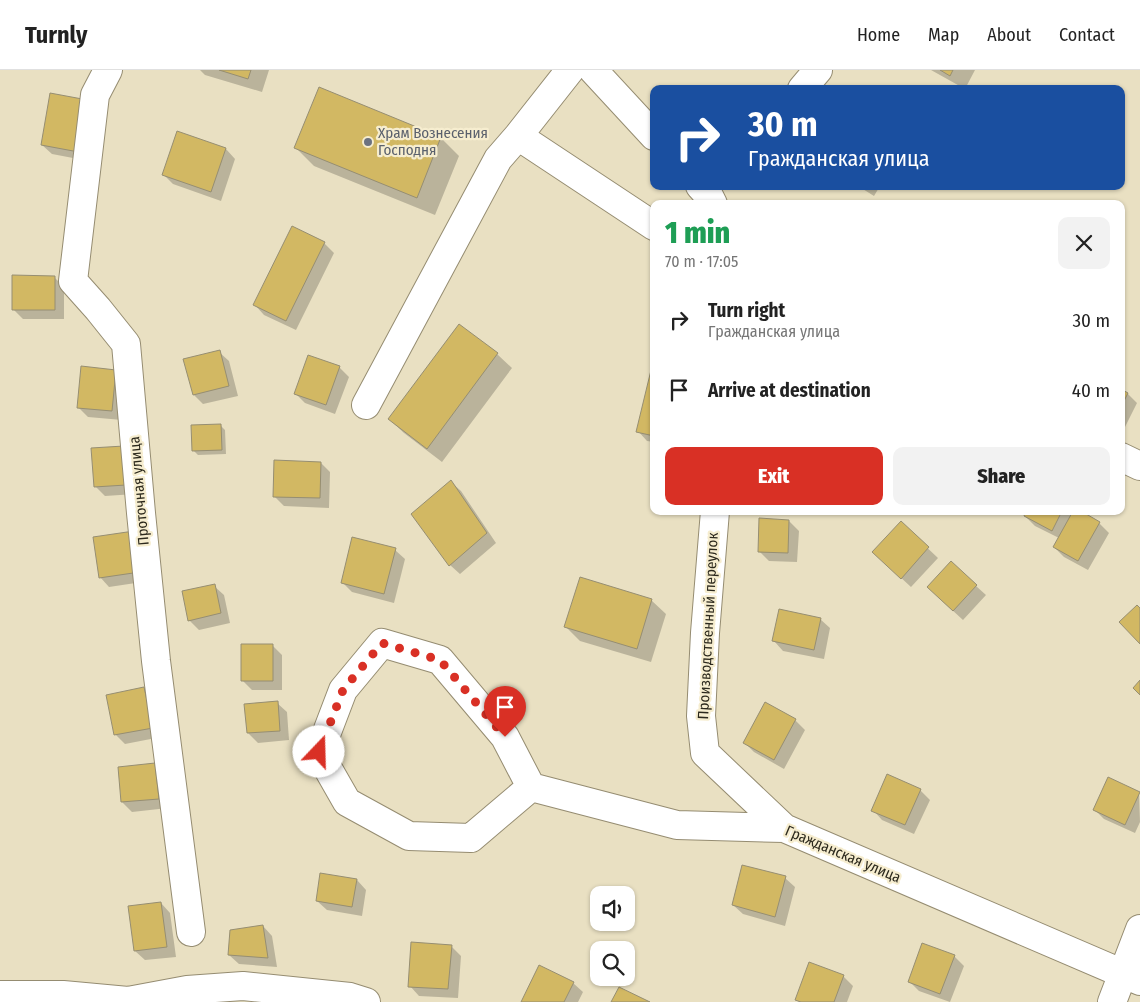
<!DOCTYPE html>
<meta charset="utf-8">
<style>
body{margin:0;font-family:"Fira Sans Condensed",sans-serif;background:#f2f2f2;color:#222;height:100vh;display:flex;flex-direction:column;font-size:19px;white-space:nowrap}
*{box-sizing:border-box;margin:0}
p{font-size:16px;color:#767676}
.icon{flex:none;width:28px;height:28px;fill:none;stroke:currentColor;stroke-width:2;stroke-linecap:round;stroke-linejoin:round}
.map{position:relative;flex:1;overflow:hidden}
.sheet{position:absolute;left:650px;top:130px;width:475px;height:315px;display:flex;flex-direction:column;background:#fff;border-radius:10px;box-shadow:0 1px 4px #0004}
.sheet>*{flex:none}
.guide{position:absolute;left:650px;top:15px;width:475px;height:105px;border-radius:10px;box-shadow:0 1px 4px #0004;background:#1a4fa0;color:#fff;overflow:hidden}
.fabs{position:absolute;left:590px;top:816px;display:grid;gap:10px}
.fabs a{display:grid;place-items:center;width:45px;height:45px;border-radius:10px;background:#fff;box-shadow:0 1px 4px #0004;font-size:25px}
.pin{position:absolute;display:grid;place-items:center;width:42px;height:42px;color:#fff;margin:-51px -21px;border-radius:50% 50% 50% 0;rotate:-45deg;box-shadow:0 0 5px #0007}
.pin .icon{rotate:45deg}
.me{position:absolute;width:55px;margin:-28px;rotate:21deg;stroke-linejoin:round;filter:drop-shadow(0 0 4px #0008)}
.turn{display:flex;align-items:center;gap:18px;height:105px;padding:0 15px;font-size:22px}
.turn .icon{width:65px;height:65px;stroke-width:2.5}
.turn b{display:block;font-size:35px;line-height:42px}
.round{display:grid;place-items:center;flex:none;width:52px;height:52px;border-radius:10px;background:#f2f2f2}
.head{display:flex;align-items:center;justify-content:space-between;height:85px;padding:0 15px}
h1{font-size:30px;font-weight:800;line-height:38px;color:#1e9e55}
.primary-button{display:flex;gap:10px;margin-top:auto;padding:10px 15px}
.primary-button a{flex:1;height:58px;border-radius:10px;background:#d93025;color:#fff;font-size:20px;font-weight:800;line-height:58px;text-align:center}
.primary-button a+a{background:#f2f2f2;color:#222}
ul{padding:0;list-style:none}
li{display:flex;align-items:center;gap:15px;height:70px;padding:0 15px}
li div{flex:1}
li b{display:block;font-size:19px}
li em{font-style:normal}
header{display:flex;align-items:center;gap:30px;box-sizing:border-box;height:70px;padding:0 25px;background:#fff;border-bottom:1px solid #e0e0e0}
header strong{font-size:24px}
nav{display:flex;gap:28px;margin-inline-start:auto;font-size:18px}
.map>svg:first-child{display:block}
</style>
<header>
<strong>Turnly</strong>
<nav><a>Home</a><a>Map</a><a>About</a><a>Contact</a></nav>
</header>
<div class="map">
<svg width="1140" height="932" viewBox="0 0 1140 932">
<rect width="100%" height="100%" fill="#e9e0c2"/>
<path fill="#0003" d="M200,0H269L262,22L205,5Z
M931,0H975L965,19Z
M51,24L94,92L52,84L42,75Z
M178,62L226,79L235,89L221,131L173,114L163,104Z
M441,68L459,86L435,145L314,96L296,78Z
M858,116H880L874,126Z
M293,158L324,173L334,183L296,260L264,245L255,235Z
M54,207L64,217V249H23L13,239Z
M459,255L497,284L512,298L442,392L404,363L389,349Z
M219,282L229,291L238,326L203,334L194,325L185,290Z
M339,297L349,307L335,344L305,333L295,323Z
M654,298V372L647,371L638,361Z
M116,301L122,350L88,347L78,337Z
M1121,320L1128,324L1137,333L1121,365Z
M220,355L225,360L226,384L198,385L193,380Z
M93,379L135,424L105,426L95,416Z
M321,393L330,402L329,438L284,436L274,426Z
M451,412L461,421L496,473L460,504L450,495Z
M1028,441H1078L1099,453L1109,463L1088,500L1064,487L1054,477L1059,468L1035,456L1025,446Z
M789,451L799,461L797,492L769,491L759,481Z
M901,453L938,488L911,517L884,492Z
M133,462L149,511L109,517L100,507Z
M395,480L405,489L394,533L352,522L342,512Z
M214,516L224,525L230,553L199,560L189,550Z
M976,516L986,525L963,550L938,527Z
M651,530L666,544L651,592L580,571L566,557Z
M820,549L830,558L824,589L783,581L774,571Z
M272,575L282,585V620H252L243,611Z
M144,618L154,628L161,667L125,674L115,664Z
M277,633L287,642L289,670L258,673L248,663Z
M795,650L805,660L784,699L754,682L744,672Z
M155,694L165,704L168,738L132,742L122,732Z
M920,720L930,730L914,764L882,750L873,740Z
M1139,723L1140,752L1135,763L1104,749L1095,740Z
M785,808L795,817L785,856L743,844L733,835Z
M357,810L366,820L362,846L327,840L317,831Z
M161,833L170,843L176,887L145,890L135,881Z
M263,856L272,866L277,897L239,894L229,885Z
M451,876L461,886L458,928L419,926L410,916Z
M954,886L964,896L950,932L919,921L909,911Z
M843,906L853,916L847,932H799L797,930Z
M573,913L583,922L578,932H522Z"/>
<path fill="#d2b863" stroke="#968e72" d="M219,0H251L248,9Z
M940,0H953L950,6Z
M319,17L441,67L417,128L294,78Z
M50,23L93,31L84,83L41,75Z
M177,61L226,78L211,122L162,105Z
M292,156L325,172L286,251L253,235Z
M12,205L55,206V240H12Z
M459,254L498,283L427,379L388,349Z
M220,280L229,316L193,325L183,289Z
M308,285L340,296L326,335L294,324Z
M81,296L116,300L112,341L77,338Z
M652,296H654V366L636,362Z
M1121,319L1128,323L1121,337Z
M221,354L222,380L192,381L191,355Z
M124,376L126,415L94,417L91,378Z
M274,390L321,392L320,428L273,427Z
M451,410L487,463L449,496L411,444Z
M1026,441H1062L1052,461L1024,446Z
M1073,441H1081L1100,452L1078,491L1053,477Z
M759,448L789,450L788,483L758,482Z
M901,451L929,477L901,509L872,482Z
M134,461L140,502L99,508L93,467Z
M352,467L396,478L384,524L341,513Z
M951,491L977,515L953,541L927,517Z
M580,507L652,529L637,579L564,557Z
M215,514L221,543L188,551L182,521Z
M1137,535L1140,538V574L1119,552Z
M779,539L821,548L814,580L772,571Z
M241,574H273V611H241Z
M1140,610V625L1133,618Z
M144,617L153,658L114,665L106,625Z
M278,631L280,661L247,663L244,634Z
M765,632L796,649L774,690L743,673Z
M155,693L159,729L121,732L118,697Z
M887,704L921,719L905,755L871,741Z
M1108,707L1140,722L1125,755L1093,740Z
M742,795L786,806L775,847L732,835Z
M320,803L357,809L352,837L316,831Z
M161,832L167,877L134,881L128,836Z
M263,855L268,888L228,885L230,860Z
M411,872L452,875L448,919L408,917Z
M922,873L955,885L940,924L908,912Z
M809,892L844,905L834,932H801L795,930Z
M539,895L574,912L564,932H521Z
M619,917L650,932H611Z"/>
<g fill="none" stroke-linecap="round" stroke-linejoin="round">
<g stroke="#958c71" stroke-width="30">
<path id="minor" d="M108,0L95,25L73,211L98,239L126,274L141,443L156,591L191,862
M593,0L654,66
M802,19L818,0
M518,66L654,156
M700,116L709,126L713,134
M366,335L498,89L518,66L570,0
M1121,387L1140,396
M715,441L705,563L701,646L705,683L784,758
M531,717L471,768L409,766L347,732L319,683L343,620L382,573L440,590L505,667L531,717L677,755L784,758L1140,911
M0,925H63L128,931L187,920L243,916L350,927L366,932
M1112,932L1140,859"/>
</g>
<use href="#minor" stroke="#fff" stroke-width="28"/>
</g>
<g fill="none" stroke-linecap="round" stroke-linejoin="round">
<path stroke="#d93025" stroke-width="9" stroke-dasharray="0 16.2" d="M319,682L343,620L382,573L440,590L505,667"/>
</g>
<circle fill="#6b7280" stroke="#f6edcf" stroke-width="2" cx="368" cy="72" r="5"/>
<g text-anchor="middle" stroke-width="4.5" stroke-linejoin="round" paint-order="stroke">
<g font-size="15" fill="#5b616d" stroke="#f6edcf" text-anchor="start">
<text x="378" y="68">Храм Вознесения<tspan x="378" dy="17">Господня</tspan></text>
</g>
<g font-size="15" fill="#2c291d" stroke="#f6edcf">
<text transform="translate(139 421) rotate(-95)" y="5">Проточная улица</text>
<text transform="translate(708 556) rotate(-87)" y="5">Производственный переулок</text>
<text transform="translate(843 784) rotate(23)" y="5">Гражданская улица</text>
</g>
</g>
</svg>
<div class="fabs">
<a><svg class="icon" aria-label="sound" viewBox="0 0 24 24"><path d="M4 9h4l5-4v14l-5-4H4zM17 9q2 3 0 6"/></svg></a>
<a><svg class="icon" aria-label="search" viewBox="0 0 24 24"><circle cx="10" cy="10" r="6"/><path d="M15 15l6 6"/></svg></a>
</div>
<div class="pin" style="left:505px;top:667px;background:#d93025"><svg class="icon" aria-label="arrive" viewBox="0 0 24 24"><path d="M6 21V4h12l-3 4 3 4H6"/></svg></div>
<svg class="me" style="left:319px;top:682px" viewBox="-20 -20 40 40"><circle r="19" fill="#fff"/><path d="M0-13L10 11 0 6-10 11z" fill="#d93025"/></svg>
<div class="guide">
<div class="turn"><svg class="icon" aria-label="right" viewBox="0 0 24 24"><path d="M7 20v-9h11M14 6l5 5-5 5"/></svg><div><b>30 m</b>Гражданская улица</div></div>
</div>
<section class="sheet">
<div class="head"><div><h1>1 min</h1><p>70 m · 17:05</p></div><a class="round"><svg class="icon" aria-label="close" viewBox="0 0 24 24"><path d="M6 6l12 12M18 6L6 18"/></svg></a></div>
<ul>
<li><svg class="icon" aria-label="right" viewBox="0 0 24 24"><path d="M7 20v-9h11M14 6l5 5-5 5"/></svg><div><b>Turn right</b><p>Гражданская улица</p></div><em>30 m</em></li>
<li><svg class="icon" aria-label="arrive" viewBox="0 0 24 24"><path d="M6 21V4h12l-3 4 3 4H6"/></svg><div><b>Arrive at destination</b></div><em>40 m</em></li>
</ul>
<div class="primary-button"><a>Exit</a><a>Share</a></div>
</section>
</div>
